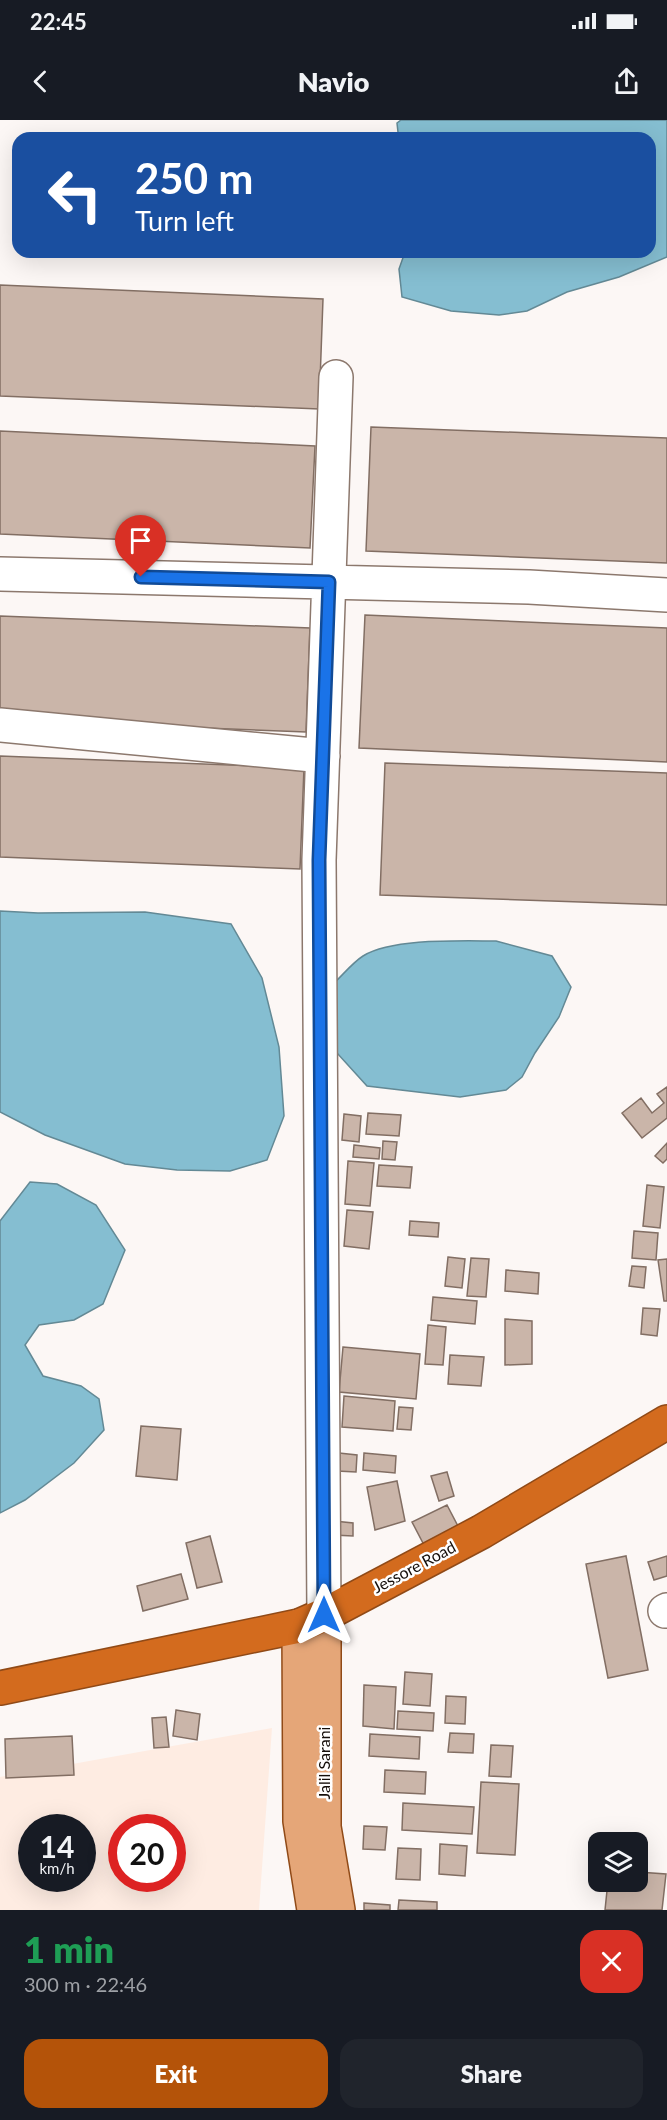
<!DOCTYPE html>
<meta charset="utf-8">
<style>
body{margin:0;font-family:Lato,sans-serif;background:#20242c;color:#f1f3f6;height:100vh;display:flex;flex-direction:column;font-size:22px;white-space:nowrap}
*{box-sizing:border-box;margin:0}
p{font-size:20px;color:#9ea1a6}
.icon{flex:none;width:33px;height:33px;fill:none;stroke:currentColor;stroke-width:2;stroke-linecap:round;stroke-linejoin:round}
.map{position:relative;height:1790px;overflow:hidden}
.panel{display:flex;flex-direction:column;background:#171b24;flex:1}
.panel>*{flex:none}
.top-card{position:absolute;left:12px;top:12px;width:644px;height:126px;border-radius:18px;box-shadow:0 6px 24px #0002;background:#1a4fa0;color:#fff;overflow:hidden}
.buttons{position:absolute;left:588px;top:1712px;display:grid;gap:12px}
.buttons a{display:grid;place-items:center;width:60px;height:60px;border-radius:12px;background:#171b24;box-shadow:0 6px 24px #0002;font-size:30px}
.speed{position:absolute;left:18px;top:1694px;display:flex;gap:12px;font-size:30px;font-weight:700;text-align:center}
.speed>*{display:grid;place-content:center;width:78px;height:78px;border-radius:50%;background:#171b24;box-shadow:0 6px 24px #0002;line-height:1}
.speed small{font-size:15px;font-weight:400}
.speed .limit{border:9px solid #d22;background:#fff;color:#111}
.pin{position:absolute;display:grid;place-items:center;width:51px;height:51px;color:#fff;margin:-62px -26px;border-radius:50% 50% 50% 0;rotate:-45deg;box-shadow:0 0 6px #0007}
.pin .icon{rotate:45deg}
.me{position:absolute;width:66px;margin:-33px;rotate:0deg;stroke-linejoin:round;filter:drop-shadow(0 0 4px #0008)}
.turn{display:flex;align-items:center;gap:21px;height:126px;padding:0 24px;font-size:27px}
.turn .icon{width:78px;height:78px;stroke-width:2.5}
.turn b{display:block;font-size:42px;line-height:51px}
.round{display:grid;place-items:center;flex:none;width:63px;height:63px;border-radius:18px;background:#20242c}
.summary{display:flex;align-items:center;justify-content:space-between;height:102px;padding:0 24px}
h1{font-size:36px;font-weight:800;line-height:45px;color:#1e9e55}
.cta{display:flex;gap:12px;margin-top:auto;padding:12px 24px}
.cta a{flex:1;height:69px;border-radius:18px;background:#b45309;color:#fff;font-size:24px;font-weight:800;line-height:69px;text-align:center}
.cta a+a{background:#20242c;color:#f1f3f6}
.status{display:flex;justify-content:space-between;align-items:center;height:42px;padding:0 30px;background:#171b24;direction:ltr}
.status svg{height:16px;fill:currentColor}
header{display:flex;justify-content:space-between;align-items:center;height:78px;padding:0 24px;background:#171b24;font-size:27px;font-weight:800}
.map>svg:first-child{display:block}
</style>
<div class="status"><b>22:45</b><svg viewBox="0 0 49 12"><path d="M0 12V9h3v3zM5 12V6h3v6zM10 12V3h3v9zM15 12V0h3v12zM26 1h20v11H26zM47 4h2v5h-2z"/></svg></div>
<header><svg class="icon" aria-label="back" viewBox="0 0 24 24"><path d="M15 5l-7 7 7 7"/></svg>Navio<svg class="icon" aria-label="share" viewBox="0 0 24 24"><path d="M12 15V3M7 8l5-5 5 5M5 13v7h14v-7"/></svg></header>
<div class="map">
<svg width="667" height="1790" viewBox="0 0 667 1790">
<rect width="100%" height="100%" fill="#fcf7f5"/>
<path fill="#feece2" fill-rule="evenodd" d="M272,1608L259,1790H0V1657ZM32,1707H82V1758H32ZM122,1707H172V1758H122Z"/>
<path fill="#85bed1" stroke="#638995" stroke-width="1.5" d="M401,0H667V137L619,157L567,172L527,191L499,195L451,191L402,177L399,149L405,132H650V18H401L398,12L397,3Z
M0,791L38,793L145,792L231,804L262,858L279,927L284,996L267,1040L230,1051L177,1050L125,1044L45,1015L0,992Z
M496,821L552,836L571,867L559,897L535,933L522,957L506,970L460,977L367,966L337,933L332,865C342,856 352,843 363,836C393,818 460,821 496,821Z
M30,1062L57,1064L96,1085L125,1130L103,1184L74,1200L39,1205L25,1225L43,1256L81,1266L99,1279L104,1310L74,1343L25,1380L0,1393V1101Z"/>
<path fill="#cab5a9" stroke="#826e63" stroke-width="1.5" d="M0,165L323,179L319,289L0,276Z
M371,307L667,318V443L366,431Z
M0,311L315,326L310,428L0,414Z
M365,495L667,508V642L359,628Z
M0,496L310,508L306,612L0,600Z
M0,636L304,648L300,749L0,737Z
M385,643L667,653V785L380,775Z
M667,967V998L642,1018L622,993L641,978L652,993L664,983L657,974Z
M368,993L401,995L399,1016L366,1014Z
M344,994L361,996L359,1022L342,1020Z
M383,1021L397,1022L395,1040L382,1039Z
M667,1023V1039L663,1043L655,1036Z
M354,1025L380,1028L379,1039L353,1037Z
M348,1041L374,1043L370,1086L345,1084Z
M379,1045L412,1047L410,1068L377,1066Z
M647,1065L664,1067L660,1108L643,1106Z
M347,1090L373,1092L369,1129L344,1126Z
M410,1101L439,1103L438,1117L409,1115Z
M634,1111L658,1113L656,1140L632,1138Z
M448,1137L465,1139L462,1168L445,1166Z
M471,1138L489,1139L486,1177L467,1176Z
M667,1139V1181H664L658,1140Z
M632,1146L646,1147L644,1168L629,1166Z
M506,1150L539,1153L538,1174L505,1171Z
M433,1177L477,1181L475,1204L431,1200Z
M643,1188L660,1189L657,1216L641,1214Z
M505,1199L532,1201V1244L505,1245Z
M428,1205L446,1207L443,1245L425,1244Z
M343,1227L420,1234L416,1279L339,1272Z
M450,1235L484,1237L481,1266L448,1264Z
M344,1276L395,1281L393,1311L342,1307Z
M399,1287L413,1288L411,1310L397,1309Z
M141,1306L181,1309L177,1360L136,1356Z
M339,1333L357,1335L356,1352L337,1351Z
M364,1333L396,1336L395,1353L363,1350Z
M447,1352L454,1376L439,1381L431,1356Z
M397,1361L405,1401L375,1410L367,1367Z
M447,1385L459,1408L424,1425L412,1402Z
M334,1401L353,1403V1416L333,1415Z
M210,1416L222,1462L197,1468L186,1423Z
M626,1436L648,1550L608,1558L586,1444Z
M667,1436V1456L654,1460L648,1442Z
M181,1454L188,1479L143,1491L137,1466Z
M405,1552L432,1554L430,1586L403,1584Z
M364,1565L396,1567L394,1609L363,1606Z
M446,1576L466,1577L465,1604L445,1603Z
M176,1590L200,1594L197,1620L173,1616Z
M398,1591L434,1593L433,1611L397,1609Z
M166,1597L169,1627L154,1628L152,1598Z
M450,1613L474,1614L473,1633L448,1632Z
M370,1614L420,1617L419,1639L369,1636Z
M72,1616L74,1655L6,1658L5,1619Z
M491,1625L513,1626L511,1657L489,1656Z
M385,1650L426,1652L425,1674L384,1672Z
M481,1662L519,1664L515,1735L477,1733Z
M403,1683L474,1687L472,1714L402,1710Z
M364,1706L387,1707L385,1730L363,1729Z
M440,1724L467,1726L465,1756L439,1754Z
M398,1728L421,1729L420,1760L396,1759Z
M638,1752L666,1754L662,1790H605L608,1761H638Z
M399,1780L437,1782V1790H398Z
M364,1783L390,1785V1790H364Z"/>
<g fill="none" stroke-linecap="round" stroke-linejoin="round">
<g stroke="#8c786d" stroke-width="36">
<path id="minor" d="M0,454L529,467L667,475
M0,605L323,636
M665,1491L667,1490
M324,1495L319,740L336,257"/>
</g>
<g stroke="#904a17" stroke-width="36">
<path id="major" d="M324,1495V1707L338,1790
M299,1506L300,1701L314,1790"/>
</g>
<g stroke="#904a17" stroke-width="36">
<path id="highway" d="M0,1568L299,1506L324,1495L481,1412L667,1302"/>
</g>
<use href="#minor" stroke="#fff" stroke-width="33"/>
<use href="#major" stroke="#e5a678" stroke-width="33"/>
<use href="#highway" stroke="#d36b1e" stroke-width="33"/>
</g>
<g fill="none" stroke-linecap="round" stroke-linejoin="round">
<g stroke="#114b97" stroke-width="15">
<path id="route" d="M141,457L329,462L319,740L324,1495"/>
</g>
<use href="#route" stroke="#1a73e8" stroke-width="10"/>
</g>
<g text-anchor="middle" stroke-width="5" stroke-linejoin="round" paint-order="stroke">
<g font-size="16" fill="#150e0a" stroke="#fff">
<text transform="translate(414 1447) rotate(-28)" y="6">Jessore Road</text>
<text transform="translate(324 1643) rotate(-90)" y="6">Jalil Sarani</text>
</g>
</g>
</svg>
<div class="buttons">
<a><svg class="icon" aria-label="layers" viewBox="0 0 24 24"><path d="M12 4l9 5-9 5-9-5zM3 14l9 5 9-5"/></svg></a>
</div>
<div class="speed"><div>14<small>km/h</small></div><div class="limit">20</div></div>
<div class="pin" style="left:141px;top:457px;background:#d93025"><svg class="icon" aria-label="arrive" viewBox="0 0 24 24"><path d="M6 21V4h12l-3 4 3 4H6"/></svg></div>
<svg class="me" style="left:324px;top:1495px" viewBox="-20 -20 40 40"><path d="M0-17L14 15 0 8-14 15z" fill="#1a73e8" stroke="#fff" stroke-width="4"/></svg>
<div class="top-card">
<div class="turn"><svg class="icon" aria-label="left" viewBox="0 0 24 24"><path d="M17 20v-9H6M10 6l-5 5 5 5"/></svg><div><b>250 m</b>Turn left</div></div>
</div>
</div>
<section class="panel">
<div class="summary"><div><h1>1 min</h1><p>300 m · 22:46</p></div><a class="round" style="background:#d93025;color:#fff"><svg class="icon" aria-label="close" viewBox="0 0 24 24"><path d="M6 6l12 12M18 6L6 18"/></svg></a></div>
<div class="cta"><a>Exit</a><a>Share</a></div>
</section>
